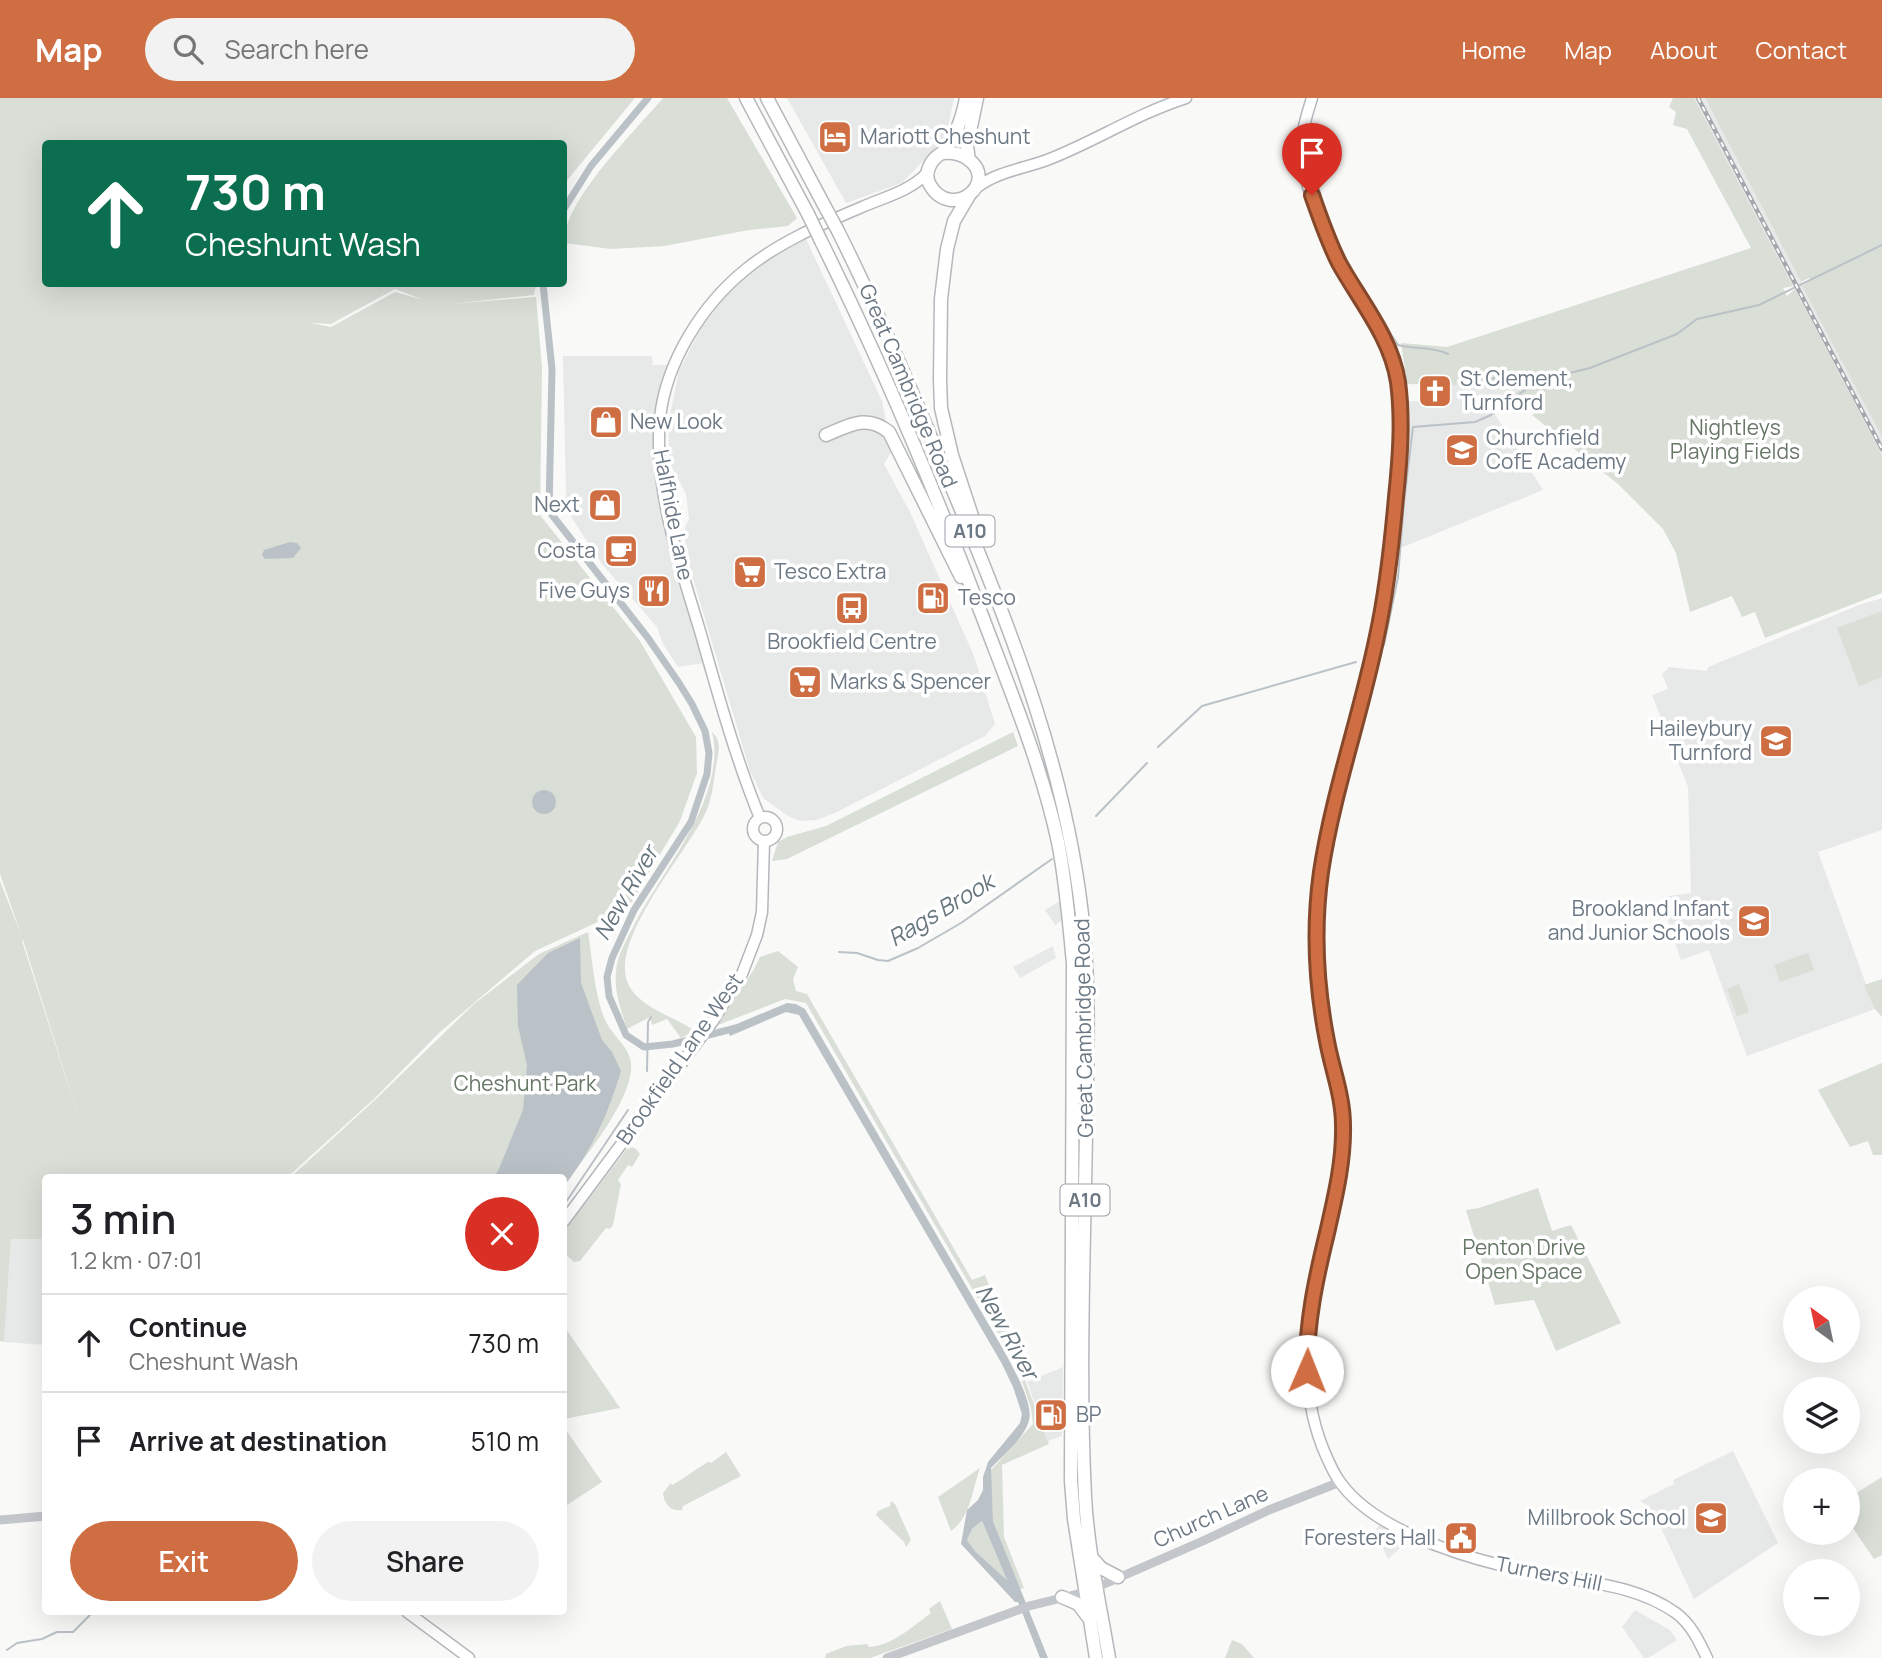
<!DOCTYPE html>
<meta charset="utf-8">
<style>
body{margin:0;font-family:Manrope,sans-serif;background:#f2f2f2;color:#202124;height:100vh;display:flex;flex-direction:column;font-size:26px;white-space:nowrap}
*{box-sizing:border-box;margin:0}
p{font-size:23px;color:#757577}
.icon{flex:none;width:38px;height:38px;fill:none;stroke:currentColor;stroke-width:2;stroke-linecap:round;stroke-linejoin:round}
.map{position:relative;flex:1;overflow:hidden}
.side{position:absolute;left:42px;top:1076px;width:525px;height:441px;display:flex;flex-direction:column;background:#fff;border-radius:7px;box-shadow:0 7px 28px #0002}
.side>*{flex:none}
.guide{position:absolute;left:42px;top:42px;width:525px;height:147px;border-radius:7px;box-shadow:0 7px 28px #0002;background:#0b6e4f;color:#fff;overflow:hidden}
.needle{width:46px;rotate:327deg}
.controls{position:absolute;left:1783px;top:1188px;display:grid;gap:14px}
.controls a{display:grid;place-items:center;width:77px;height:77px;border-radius:50%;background:#fff;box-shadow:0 7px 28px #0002;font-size:35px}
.pin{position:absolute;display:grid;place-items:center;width:60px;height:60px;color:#fff;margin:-72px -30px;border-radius:50% 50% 50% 0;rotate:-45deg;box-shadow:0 0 7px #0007}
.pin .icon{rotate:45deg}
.me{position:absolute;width:77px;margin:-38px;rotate:1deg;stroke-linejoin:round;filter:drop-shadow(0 0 5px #0008)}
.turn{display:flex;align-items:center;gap:24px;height:147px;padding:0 28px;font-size:32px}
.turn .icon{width:91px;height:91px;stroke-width:2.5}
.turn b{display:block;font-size:49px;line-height:60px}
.round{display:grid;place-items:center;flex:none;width:74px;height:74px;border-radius:37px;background:#f2f2f2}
.summary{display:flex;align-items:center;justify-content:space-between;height:119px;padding:0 28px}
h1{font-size:42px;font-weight:600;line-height:52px}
.primary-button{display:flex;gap:14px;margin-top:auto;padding:14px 28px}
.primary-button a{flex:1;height:80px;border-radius:42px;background:#ce6e42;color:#fff;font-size:28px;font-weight:600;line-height:80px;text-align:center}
.primary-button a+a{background:#f2f2f2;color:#202124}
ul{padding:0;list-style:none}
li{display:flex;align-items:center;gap:21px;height:98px;padding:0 28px;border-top:2px solid #e0e0e0}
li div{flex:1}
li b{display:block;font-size:26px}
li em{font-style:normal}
header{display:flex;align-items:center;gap:42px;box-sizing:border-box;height:98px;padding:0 35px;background:#ce6e42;color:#fff}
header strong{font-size:33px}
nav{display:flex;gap:38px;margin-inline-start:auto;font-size:24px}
.search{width:490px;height:63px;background:#f2f2f2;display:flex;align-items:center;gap:18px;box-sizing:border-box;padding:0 24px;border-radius:38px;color:#757577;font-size:26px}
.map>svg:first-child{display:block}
</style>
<header>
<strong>Map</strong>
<div class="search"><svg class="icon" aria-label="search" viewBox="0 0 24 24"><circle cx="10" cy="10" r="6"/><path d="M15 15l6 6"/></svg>Search here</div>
<nav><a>Home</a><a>Map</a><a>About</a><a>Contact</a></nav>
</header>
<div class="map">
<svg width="1882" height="1560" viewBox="0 0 1882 1560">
<rect width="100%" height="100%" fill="#f9f9f7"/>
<path fill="#e7e8e8" d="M787,0H954L946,39L902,85L846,105Z
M1694,0H1705L1882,339V357Z
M806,141L882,303L892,353L884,366L910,414L974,558L995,626L985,638L835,715L816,722L800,723L788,718L763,700L750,673L686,457L685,429L689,421L686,396L670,366L668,326L679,273L701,230L729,193L762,166Z
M563,258H652L653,267H670L653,339L668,445L704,565L678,569L663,546L657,529L602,466L564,408L566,395Z
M1445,286L1527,288L1493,313L1543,392L1398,451L1405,373L1407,303L1444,304Z
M1882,500V732L1818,754L1875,911L1747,958L1709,852L1681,862L1665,814L1662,799L1691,795L1688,689L1652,597L1668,591L1662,576L1669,569L1707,573L1708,569L1859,507Z
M1061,802L1064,821L1055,827L1045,812Z
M1053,848L1056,860L1020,880L1013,869Z
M11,1141H45V1247L4,1244Z
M1063,1269L1062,1338L1048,1343L1027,1284Z
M1733,1353L1778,1445L1694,1501L1662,1432L1648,1408L1640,1403L1674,1386L1673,1382Z
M1379,1427L1408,1443L1388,1461L1375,1433Z
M1635,1512L1670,1532L1677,1542L1648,1560H1644L1622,1529Z"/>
<path fill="#d9ded7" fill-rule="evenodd" d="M0,0H635L564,86V46H46V186H536L534,197L450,206L536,199L542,269L540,417L640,543L696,639L697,675L680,723L628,810L535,853L439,935L375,1000L292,1075L281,1080H46L45,1141H11L4,1244L0,1243V783L22,839L0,776ZM395,191L424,202L395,194L331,229L311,225L331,226ZM23,842L81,1027L22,843Z
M663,0H727L797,120L788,128L749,132L664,148L611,151L564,145C563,103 635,33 663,0Z
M1673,0H1694L1793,188L1783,190L1787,198L1795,191L1882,357V495L1765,540L1755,514L1742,519L1732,498L1690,514L1676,455L1663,431L1618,386L1532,317L1540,311L1535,299L1513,302L1495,315L1493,313L1525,288L1407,286L1401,245L1447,249L1751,150L1687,31L1673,27L1676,14L1669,9Z
M1705,0H1882V339L1802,188L1811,182L1809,180L1801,184Z
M1882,513V579L1859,588L1837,530Z
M712,634C723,644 718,655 716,668C713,687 712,704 703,720C683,758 612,841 627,883C636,909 674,918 695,933L681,940L667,921L652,927L650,919L627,931C621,912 614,894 616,874C617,857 626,843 633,829C661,773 728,699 712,634Z
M1013,634L1018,648L787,761L772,763L778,744L787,739L826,728Z
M588,834C592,859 595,901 606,924C612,936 626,947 630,960C640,994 583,1061 564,1087V1080H285L294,1076L377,1000L474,906L539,856Z
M778,853L798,869L793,881L796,893L807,896L972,1182L985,1177L1049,1346L1002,1367L1004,1439L1024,1490L1020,1491L993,1423L990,1373L1033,1326L1031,1310L1017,1268L806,905L785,901L718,927L754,871L760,859Z
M1808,855L1814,872L1780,884L1774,867Z
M1882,881V919L1875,911L1864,887Z
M1739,886L1749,914L1737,918L1727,891Z
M1882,965V1057H1873L1868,1043L1850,1049L1818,992Z
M629,1048L636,1051L640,1056L632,1069L628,1067L618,1082L621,1086L613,1127L610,1131L606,1130L580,1163L574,1164L564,1155V1133Z
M1538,1090L1552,1133L1571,1127L1621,1225L1556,1253L1534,1202L1495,1207L1466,1112L1479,1110Z
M564,1228L620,1310L564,1321Z
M564,1329L602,1384L564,1409Z
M726,1354L741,1378L683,1408L682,1412C671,1414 664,1406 663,1395L671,1385L672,1387C685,1380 696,1371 708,1364L711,1365Z
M980,1370C972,1392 971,1419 951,1433L938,1399Z
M1882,1379V1457L1874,1461L1848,1423V1400Z
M891,1403L895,1406L911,1442L906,1449L904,1444L876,1417L878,1413L890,1408Z
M982,1423L1007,1482L976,1454L967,1442L972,1431Z
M940,1503L952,1531L870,1560H825L826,1556L846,1548L867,1546L869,1549C892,1548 913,1528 931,1515L929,1511Z
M1232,1542L1242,1546L1254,1560H1225Z"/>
<path fill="#bac2c7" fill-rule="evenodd" d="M290,444L297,445L301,450L293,460L265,461L262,457L264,452Z
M532 704a12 12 0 1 1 24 0a12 12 0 1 1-24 0Z
M580,840L581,885L602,942L612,954L621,973C608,1016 592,1053 564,1088V1080H492L498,1073L523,1012L527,967L518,928L517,887L548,855Z
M787,905L796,906L805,911L1003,1251C1011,1266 1034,1305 1029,1322C1025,1340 1003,1357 991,1370L993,1423L1048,1560H1040L1018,1504H1015L961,1446L967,1412L978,1402L983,1392V1379L988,1364L1020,1325L1022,1316L1013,1289L1002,1266L799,917L786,914L730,938L727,930ZM982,1423L1007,1482L976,1454L967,1442L972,1431Z"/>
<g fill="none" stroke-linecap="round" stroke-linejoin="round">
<path stroke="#bac2c7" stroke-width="2" d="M1312,41C1313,116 1358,186 1398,247C1416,252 1431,248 1448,256
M1469,276L1484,280L1537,283L1590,270L1677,236L1697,221L1759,207L1882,147
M1384,547L1398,479L1404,404L1413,329L1475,324L1491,317L1536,284
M1158,649L1202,608L1356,564
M1096,718L1147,665
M839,854L857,855L878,862L888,863L918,850L961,825L1052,761
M647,973L648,924L651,919
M564,1107L628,1012
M7,1552L17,1545L42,1541L57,1534H73L93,1514"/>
<path stroke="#bac2c7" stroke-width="7" d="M564,111L591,68L648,0
M543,186L552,271L549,413L648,540L679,585L692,606L705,633L709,655L707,676L691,724L634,812L612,860L607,879L609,898L626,937L644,949L673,946L736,930"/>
<g stroke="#b4b8bc" stroke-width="13">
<path id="secondary" d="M1312,0C1308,13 1303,27 1302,42C1299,109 1354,186 1385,242C1406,293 1401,346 1396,399C1392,446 1387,495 1377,542C1357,627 1327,711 1318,798C1314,848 1316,900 1328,949C1336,983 1346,1015 1342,1050C1332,1152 1283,1246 1322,1348C1327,1360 1332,1373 1340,1384C1378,1438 1485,1466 1547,1477C1591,1485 1638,1488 1676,1515C1691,1526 1699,1543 1707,1560
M976,90C999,72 1026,71 1052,60C1097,42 1139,15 1186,0
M753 731a12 12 0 1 1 24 0a12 12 0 1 1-24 0Z
M760,720C735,659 718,596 700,533C680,467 653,389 660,320C666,264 702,207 745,172C779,144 822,126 862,109C885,99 910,93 927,75
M564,1123L713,923L742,876L757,837L762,814L764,743
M407,1514L469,1560"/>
</g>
<g stroke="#b5b8bc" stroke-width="15">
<path id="primary" d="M942,55C952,54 960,55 968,61C1000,84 952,124 930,87C923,75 931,61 942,55Z
M942,55C956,38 962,21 966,0
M969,62L967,48L977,0"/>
</g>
<g stroke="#b5b8bb" stroke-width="15">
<path id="trunk" d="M746,0L808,116
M767,0L824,107
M970,96L954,123L947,151L941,201L940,281L941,310L952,357L973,421
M838,133C880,217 916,303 952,390C1012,533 1070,680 1084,836C1090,901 1087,970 1086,1036C1084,1156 1079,1278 1085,1399C1088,1453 1100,1507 1109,1560
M821,143C883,268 937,397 986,528C1013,599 1042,670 1058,744C1066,784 1069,825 1073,865L1071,1383L1074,1421L1096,1560
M826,337C850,327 867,316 889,334L961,479
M1093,1461L1101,1470L1118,1479
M1062,1499L1078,1506L1088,1519"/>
</g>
<path stroke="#c3c6ca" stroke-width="9" d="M0,1422L46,1418
M887,1560L1029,1508L1086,1494L1205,1442L1269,1412L1340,1384"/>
<use href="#secondary" stroke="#fff" stroke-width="10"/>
<use href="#primary" stroke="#fff" stroke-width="12"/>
<use href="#trunk" stroke="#fff" stroke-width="12"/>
<g stroke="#a3a8ad" stroke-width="4.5">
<path id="rail" d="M1698,0L1882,351"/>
</g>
<use href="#rail" stroke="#fff" stroke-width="2" stroke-dasharray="5" stroke-linecap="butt"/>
<g stroke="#b5b8bb" stroke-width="15" stroke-linecap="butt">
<path id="trunk-bridge" d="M824,107L838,133
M808,116L821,143"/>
</g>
<use href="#trunk-bridge" stroke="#fff" stroke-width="12"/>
</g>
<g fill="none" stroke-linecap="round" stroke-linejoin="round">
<g stroke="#86482b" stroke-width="18">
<path id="route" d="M1307,1273C1306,1226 1316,1180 1327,1135C1335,1100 1344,1063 1343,1027C1343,998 1332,971 1327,943C1316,887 1313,831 1321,774C1333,694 1361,617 1377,538C1387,492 1392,445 1396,399C1400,361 1403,322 1398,284C1391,239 1360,203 1339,165C1328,143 1320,120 1312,97"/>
</g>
<use href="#route" stroke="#ce6e42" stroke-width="12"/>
</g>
<defs>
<g id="hotel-square" transform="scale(1.75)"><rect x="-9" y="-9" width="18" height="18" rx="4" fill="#ce6e42" stroke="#fff"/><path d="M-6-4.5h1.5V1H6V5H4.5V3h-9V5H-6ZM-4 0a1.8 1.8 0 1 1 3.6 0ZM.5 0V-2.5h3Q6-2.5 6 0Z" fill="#fff"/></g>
<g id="church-square" transform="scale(1.75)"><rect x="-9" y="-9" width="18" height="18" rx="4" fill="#ce6e42" stroke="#fff"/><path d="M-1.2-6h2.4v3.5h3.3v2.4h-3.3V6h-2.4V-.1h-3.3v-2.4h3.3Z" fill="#fff"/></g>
<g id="shop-square" transform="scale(1.75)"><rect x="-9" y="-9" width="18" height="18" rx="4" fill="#ce6e42" stroke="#fff"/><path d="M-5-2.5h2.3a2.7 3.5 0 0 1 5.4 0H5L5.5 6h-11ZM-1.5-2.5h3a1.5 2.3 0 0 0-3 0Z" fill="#fff"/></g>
<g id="school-square" transform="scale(1.75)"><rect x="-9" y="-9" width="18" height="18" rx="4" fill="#ce6e42" stroke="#fff"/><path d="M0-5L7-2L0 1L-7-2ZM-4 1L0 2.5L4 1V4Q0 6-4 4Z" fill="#fff"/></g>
<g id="cafe-square" transform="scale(1.75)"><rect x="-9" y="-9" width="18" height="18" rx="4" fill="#ce6e42" stroke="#fff"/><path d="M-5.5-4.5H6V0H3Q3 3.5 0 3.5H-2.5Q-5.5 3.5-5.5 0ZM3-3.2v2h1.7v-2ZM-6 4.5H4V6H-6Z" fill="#fff"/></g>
<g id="supermarket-square" transform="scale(1.75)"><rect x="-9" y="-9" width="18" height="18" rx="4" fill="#ce6e42" stroke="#fff"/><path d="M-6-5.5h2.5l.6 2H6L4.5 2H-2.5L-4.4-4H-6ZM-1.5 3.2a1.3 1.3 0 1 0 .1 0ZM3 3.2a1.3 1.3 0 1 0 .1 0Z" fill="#fff"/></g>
<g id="restaurant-square" transform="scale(1.75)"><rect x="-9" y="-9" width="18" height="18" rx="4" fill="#ce6e42" stroke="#fff"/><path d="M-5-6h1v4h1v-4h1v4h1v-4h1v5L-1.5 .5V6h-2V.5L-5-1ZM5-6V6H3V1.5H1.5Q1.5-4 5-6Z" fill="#fff"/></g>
<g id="fuel-square" transform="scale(1.75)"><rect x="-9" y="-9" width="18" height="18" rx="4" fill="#ce6e42" stroke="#fff"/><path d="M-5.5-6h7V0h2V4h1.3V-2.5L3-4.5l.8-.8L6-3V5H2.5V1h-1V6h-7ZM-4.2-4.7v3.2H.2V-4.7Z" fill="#fff"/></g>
<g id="bus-square" transform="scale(1.75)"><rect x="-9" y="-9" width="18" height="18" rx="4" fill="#ce6e42" stroke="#fff"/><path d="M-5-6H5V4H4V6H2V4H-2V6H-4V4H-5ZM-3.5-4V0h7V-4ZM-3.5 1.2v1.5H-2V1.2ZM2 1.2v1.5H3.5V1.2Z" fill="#fff"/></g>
<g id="civic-square" transform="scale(1.75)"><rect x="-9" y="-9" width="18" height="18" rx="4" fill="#ce6e42" stroke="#fff"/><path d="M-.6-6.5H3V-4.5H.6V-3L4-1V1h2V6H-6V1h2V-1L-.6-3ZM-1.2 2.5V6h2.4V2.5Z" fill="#fff"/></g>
</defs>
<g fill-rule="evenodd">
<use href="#hotel-square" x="835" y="39"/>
<use href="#church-square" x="1435" y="293"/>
<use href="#shop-square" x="606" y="324"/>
<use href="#school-square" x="1462" y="352"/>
<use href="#shop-square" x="605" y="407"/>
<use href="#cafe-square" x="621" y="453"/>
<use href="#supermarket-square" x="750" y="474"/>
<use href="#restaurant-square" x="654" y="493"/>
<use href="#fuel-square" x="933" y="500"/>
<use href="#bus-square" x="852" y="510"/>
<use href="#supermarket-square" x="805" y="584"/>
<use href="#school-square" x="1776" y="643"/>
<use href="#school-square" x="1754" y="823"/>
<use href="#fuel-square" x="1051" y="1317"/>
<use href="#school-square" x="1711" y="1420"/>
<use href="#civic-square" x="1461" y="1440"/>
</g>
<g text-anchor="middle" stroke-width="7" stroke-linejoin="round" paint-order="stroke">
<g fill="#fff" stroke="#98a0a9" stroke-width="2">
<rect x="945.5" y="417.5" width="49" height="31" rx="5"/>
<rect x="1060.5" y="1086.5" width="49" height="31" rx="5"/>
</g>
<g font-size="19" font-weight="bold" fill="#6c7884">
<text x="970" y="440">A10</text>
<text x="1085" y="1109">A10</text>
</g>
<g font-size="21" fill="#6c7884" stroke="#fff" text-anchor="start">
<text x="860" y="46">Mariott Cheshunt</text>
<text x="1460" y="288">St Clement,<tspan x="1460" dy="24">Turnford</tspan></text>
<text x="630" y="331">New Look</text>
<text x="1486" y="347">Churchfield<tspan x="1486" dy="24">CofE Academy</tspan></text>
<text x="580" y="414" text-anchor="end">Next</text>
<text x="596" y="460" text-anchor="end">Costa</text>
<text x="774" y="481">Tesco Extra</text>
<text x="630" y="500" text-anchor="end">Five Guys</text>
<text x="958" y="507">Tesco</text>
<text x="852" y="551" text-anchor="middle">Brookfield Centre</text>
<text x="830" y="591">Marks &amp; Spencer</text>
<text x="1752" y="638" text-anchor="end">Haileybury<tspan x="1752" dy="24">Turnford</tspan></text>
<text x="1730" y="818" text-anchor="end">Brookland Infant<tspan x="1730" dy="24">and Junior Schools</tspan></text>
<text x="1076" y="1324">BP</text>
<text x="1686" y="1427" text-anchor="end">Millbrook School</text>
<text x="1436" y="1447" text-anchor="end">Foresters Hall</text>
</g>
<g font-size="21" fill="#6c7884" stroke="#fff">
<text transform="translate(908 288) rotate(67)" y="7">Great Cambridge Road</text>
<text transform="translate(673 417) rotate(79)" y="7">Halfhide Lane</text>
<text transform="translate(1084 930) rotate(-91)" y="7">Great Cambridge Road</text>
<text transform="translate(680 961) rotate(-55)" y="7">Brookfield Lane West</text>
<text transform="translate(1211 1419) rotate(-24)" y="7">Church Lane</text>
<text transform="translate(1549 1476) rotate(11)" y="7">Turners Hill</text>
</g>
<g font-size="21" fill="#677766" stroke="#fff">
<text x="1735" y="337">Nightleys<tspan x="1735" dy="24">Playing Fields</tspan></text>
<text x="525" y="993">Cheshunt Park</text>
<text x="1524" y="1157">Penton Drive<tspan x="1524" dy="24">Open Space</tspan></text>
</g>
<g font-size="23" font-style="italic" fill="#68777f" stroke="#fff">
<text transform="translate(626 795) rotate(-60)" y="8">New River</text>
<text transform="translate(941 812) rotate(-31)" y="8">Rags Brook</text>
<text transform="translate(1007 1234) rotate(61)" y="8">New River</text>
</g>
</g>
</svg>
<div class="controls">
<a><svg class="needle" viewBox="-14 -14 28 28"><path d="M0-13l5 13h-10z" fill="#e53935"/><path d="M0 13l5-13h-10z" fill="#757577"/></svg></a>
<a><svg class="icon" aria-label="layers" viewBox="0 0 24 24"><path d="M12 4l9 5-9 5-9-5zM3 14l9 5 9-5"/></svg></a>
<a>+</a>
<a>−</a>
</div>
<div class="pin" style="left:1312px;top:97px;background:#d93025"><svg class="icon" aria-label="arrive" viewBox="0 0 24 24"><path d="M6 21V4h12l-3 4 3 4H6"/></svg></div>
<svg class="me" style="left:1307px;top:1273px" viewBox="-20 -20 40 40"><circle r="19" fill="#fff"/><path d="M0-13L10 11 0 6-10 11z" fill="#ce6e42"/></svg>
<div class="guide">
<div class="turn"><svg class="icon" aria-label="ahead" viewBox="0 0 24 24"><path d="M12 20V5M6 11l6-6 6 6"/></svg><div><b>730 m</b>Cheshunt Wash</div></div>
</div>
<section class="side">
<div class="summary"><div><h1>3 min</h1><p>1.2 km · 07:01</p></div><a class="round" style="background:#d93025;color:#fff"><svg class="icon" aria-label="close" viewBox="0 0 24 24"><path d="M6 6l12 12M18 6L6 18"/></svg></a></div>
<ul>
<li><svg class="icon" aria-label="ahead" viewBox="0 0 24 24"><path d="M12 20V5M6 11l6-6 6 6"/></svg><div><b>Continue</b><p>Cheshunt Wash</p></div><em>730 m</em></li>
<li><svg class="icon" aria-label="arrive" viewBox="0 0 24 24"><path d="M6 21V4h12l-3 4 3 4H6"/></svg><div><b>Arrive at destination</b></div><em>510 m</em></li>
</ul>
<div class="primary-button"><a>Exit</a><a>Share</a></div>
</section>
</div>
